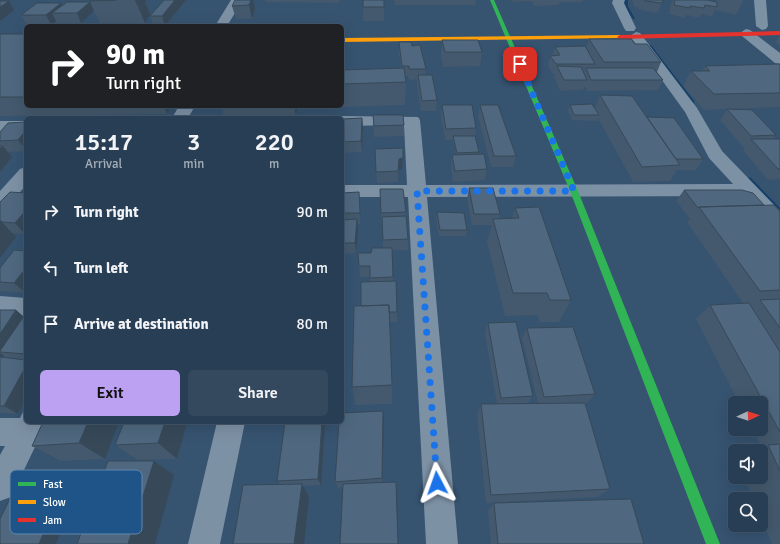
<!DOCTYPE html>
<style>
body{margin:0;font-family:Signika,sans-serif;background:#34495e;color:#f1f3f6;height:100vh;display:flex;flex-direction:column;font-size:15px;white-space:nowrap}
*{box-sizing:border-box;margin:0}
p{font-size:13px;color:#a5aeb8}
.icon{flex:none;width:22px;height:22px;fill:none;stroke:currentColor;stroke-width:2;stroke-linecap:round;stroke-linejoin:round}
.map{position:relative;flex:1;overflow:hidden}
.drawer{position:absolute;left:24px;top:116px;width:320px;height:308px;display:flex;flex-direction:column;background:#283e54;border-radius:6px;box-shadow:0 4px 16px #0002,0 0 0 1px #44576b}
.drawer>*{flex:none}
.guide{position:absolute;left:24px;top:24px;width:320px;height:84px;border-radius:6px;box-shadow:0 4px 16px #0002,0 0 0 1px #44576b;background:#202124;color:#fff;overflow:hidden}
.needle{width:26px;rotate:86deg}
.fabs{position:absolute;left:728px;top:396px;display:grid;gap:8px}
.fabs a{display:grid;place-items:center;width:40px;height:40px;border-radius:6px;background:#283e54;box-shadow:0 4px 16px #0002,0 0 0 1px #44576b;font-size:20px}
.pin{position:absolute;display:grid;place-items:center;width:34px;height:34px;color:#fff;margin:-17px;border-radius:8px;box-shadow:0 2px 6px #0006}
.me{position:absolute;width:44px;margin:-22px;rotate:356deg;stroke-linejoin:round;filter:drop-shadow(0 0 3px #0008)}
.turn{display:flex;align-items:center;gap:14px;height:84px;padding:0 16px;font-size:18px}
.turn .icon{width:52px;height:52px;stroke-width:2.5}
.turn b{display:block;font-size:28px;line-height:34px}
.eta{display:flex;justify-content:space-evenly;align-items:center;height:68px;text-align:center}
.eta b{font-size:24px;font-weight:600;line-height:28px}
.primary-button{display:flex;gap:8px;margin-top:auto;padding:8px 16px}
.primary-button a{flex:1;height:46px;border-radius:6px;background:#bca0f2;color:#111;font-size:16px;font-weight:600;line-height:46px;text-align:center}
.primary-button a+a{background:#34495e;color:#f1f3f6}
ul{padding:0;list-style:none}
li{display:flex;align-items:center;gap:12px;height:56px;padding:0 16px}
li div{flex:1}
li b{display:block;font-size:15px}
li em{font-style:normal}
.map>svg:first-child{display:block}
</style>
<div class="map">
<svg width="780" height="544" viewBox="0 0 780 544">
<rect width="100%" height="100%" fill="#365370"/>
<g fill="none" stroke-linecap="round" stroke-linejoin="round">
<path fill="#174068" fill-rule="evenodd" d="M624,0H628V6L635,19H633L624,6Z
M649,45H651L694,101V103H690L649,47Z
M749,177L751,178L780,208V214H778L747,180L746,179Z"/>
<path fill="#7d91a5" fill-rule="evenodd" d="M231,0H243L227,26H215Z
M613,0H625L624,3L636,28L634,31H626L624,28L612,3Z
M754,0H766L768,26L766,29L762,30L756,26Z
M746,29L750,30L780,53V64L775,63L742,36L740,33Z
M636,32L640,33L697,108L722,151L780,211V230L773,228L744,196L427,197L458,544H426L408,197H342V185H407L404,125L342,126V118H336L342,116L418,117L420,120L426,185L733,184L709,158L685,112L630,36Z
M179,106H195L188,118H172Z
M0,121H26V131H0Z
M26,167V185L7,208L0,210V191L20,169Z
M0,296L26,298V318L0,316Z
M26,411V422H47L11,497L0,501V455L5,446H0V418H20L23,412Z
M217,422H245L220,544H188Z"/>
<path fill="#30b455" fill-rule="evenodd" d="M490,0H494L578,191L720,544H706L570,191Z"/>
<path fill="#ff9f0a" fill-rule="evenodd" d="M620,35L623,37L622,38L342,42V38Z"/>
<path fill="#e5322d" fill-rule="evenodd" d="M780,31V35L620,39L617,37L620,35Z"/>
</g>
<path fill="#44596d" d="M88,0H147L145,2L150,14L145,23L100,24L94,11L81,23H57L56,21L51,25H27L21,15L61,3L62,5L89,2Z
M164,0H186L165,26H154L150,16Z
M253,0L255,9L252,19H236L232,6Z
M265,0H340L339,3L265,2Z
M384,0V21H363V7Z
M394,0H476L475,5H395Z
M511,0H583V2H560L559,5L534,6L532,1L512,2Z
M632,0H663L658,13L641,10L634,6Z
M673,0H708L717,2V0H743V1L736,15L715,10L712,17L701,14L700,18L686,15L685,18L669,14L671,4Z
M0,34H26V106H171L167,114L0,116Z
M780,35V45L775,42Z
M589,39L635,44L661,62L657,72L663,80L658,90L587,91L585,86L583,90L560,91L554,77L555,74H553L548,66L550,56H552L555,47L586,48Z
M442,40L482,52L480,66L443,67L441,55Z
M399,42L412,46L426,69L425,75L437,100L436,111H421L417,86V79L409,80L408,76H405L406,82L405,105L306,108V106H342V70L401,68L399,53Z
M780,64V107L729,109L776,135L773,139H780V179L768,180L743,150L745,147H743L720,120L727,109L704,110L683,86L691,71H702L705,66Z
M600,95L647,117L703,159L696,170H677L670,181L633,182L598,118L597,121L572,120L568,110L570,105L595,108Z
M442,105L476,128L475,136L479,152V154L487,169L485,180L453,182L451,166L452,155H456L453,142V140H445L441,116Z
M480,105L516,156L513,167H491L478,116Z
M221,106H298L296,116H224Z
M373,115L404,125V136L374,137Z
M362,118L363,129L362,152L342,153V119Z
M26,130V151L8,152L12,157L0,172V132Z
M375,149L402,169L399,170L398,182L377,183Z
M469,188L500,214L499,219L512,218L515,208L571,300L559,322H540L537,315L505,316L487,242L492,225H472L467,199Z
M380,189L406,212L408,239V250H392L393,281L397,312V322H390L392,385V404L355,405L352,387L361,306L370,281V277H360L358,253H371L383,248L382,224H381Z
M684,190L764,205L780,212V544H772L761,518V499H753L744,477H761V451H755L762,447L752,429H761V403H739L696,319L710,305L743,303L687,222L690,219L676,201Z
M359,192L360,224H357L358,230L356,253L342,254V193Z
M26,193V232L25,234L12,233L16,237L0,258V202Z
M437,212L467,230L466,236H439L436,218Z
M26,251V293L1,291L0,290V268Z
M0,310H16L23,316L26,313V398L18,414L0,413Z
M488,323L533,396L528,403H538L522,338L527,328L595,394L587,403H585L610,489L598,497L486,503L477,415L481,404H497L485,333Z
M384,419L382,482L338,488L335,482Z
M119,422L105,459L61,461L32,446Z
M124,422H187L177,459L138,460L115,445Z
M285,422H324L325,425L321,485L303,486L309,497L280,485L277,481Z
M494,503L644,544H491L488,510Z"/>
<path fill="#374959" d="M135,0H147L145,2L150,14L145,23Z
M175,0H186L165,26L162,16Z
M251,0H253L255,9L252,19L249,5Z
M9,1L14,10L0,21V7Z
M90,2L94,11L81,23L77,13Z
M61,3L66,13H52L56,21L51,25L46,15Z
M164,106H171L167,114Z
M294,106H298L296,116Z
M362,118L363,129L362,152L361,141Z
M26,130V150L18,140Z
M3,146L12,157L0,172V149Z
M403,158L402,169L399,170L398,182L399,159Z
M26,210V232L25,234L15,223Z
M357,219L358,230L356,253L355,243Z
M0,220L16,237L0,258Z
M343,259L344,265L343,277L342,271Z
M26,268V293L14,283Z
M16,310L26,319L0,352V334Z
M0,353L4,356L3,358L0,356Z
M26,366V398L18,414L4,406Z
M383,411L384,419L382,484V478Z
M88,422H119L105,459L79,443Z
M165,422H187L177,459L158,443Z
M322,422H324L325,425L321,485L318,479Z
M154,461L174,475L155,544H128Z
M67,475L80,482L56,544H39Z
M302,484L309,497L304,544H294Z"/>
<path fill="#4f687f" stroke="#374959" d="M90,0H116L89,1Z
M164,0H175L162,16H150Z
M235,0H251L249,5L232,6Z
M363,0H384V7H363Z
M644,0H663L662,3L645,1Z
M675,0H707L717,2V7L705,5L704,8L690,6V8L674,5Z
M0,1H9L0,7Z
M67,2H90L77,13H52Z
M37,3H61L46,15H21Z
M0,34H26V97H0Z
M589,39H631L635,44H647L661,62H604Z
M442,40H478L482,52H445Z
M399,42H411L412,46L420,45L426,69H409V66H402Z
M585,46L595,64H556L550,56L560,55L555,47Z
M780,64V93L714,94L691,71H710L705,66Z
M557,66L581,67L587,80H564Z
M404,68L406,82L342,84V70Z
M586,68H653L663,80H591Z
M418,75H432L437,100L422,101Z
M600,95L632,96L680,165L642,167Z
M592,104L599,115H574L570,105Z
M442,105H472L476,128L446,129Z
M480,105H498L516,156H494Z
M727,109L752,110L776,135L751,136Z
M373,115H403L404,125L374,126Z
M647,117L674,118L703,159H676Z
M362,118L361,141L342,142V119Z
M26,122V130L18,140L0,141V132L8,123Z
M453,136H475L479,152L457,153Z
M751,139H780V169H778Z
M0,146H3L0,149Z
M403,148V158L399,159L398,171L376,172L375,149Z
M484,154L487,169L455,171L452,155Z
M469,188H493L500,214H474Z
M380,189H403L406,212L381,213Z
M684,190H742L753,193L764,205L699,207L698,208Z
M10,192L26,193V210L15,223L2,222L0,220V202Z
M359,192L360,213H342V193Z
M774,205L780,212V290L760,291L699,207Z
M539,207L571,300H550L547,293H513L493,219L519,218L515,208Z
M437,212L464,213L467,230H440Z
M406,216L408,239L383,240L382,217Z
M357,219L355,243H342V220Z
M372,248H392L393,277L370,278V266H359L358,253H371Z
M14,250L26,251V268L14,283L0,282V268Z
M342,259H343L342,271Z
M396,281L397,312H389V305L361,306V282Z
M780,299V328L760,300Z
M749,303L780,352V432L710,305Z
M389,305L392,385L352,387L354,306Z
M0,310H16L0,334Z
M26,313V354L0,352V351Z
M516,322L533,396L501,398L488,323Z
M573,327L595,394L544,397L527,328Z
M0,357L26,360V366L4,406H0Z
M585,403L610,489L491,495L481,404Z
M383,411L382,478L335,482L339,422H342V413Z
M43,422H88L79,443L32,446Z
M124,422H165L158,443L115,445Z
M285,422H322L318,479L277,481Z
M780,444V471L768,445Z
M108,461H154L128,544H77Z
M67,475L39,544H0V519L21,476Z
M396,482L398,544H340L343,484Z
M302,484L294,544H233L243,485Z
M631,499L644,544H498L494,503Z"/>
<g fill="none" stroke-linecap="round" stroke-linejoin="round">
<path stroke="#1a73e8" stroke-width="7" stroke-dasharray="0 12.6" d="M437,483L417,191H574L520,64"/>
</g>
<rect x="10" y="470" width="132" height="64" rx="6" fill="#1e5488" stroke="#6287ac" stroke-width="1"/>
<rect x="18" y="482" width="18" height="4" fill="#30b455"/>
<rect x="18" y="500" width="18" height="4" fill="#ff9f0a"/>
<rect x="18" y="518" width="18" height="4" fill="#e5322d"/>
<g font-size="11" fill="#fff">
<text x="43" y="488">Fast</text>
<text x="43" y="506">Slow</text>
<text x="43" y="524">Jam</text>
</g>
</svg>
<div class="fabs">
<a><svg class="needle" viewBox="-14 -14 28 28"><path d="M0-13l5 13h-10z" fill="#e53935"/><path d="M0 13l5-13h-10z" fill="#a5aeb8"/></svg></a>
<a><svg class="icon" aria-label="sound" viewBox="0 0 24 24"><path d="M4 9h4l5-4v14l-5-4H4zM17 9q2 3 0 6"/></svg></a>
<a><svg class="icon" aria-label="search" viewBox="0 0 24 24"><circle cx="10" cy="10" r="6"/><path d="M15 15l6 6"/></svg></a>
</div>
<div class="pin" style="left:520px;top:64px;background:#d93025"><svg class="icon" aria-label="arrive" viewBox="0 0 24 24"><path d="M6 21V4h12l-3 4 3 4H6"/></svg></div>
<svg class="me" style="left:437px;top:483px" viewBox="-20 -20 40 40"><path d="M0-17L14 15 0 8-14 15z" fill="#1a73e8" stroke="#fff" stroke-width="4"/></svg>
<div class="guide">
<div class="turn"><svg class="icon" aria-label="right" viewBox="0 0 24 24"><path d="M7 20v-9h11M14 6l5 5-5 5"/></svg><div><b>90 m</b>Turn right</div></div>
</div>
<section class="drawer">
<div class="eta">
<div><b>15:17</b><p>Arrival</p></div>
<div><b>3</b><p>min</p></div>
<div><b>220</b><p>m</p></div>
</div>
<ul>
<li><svg class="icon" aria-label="right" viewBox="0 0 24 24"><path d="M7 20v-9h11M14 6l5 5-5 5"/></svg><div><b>Turn right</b></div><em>90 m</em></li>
<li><svg class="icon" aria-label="left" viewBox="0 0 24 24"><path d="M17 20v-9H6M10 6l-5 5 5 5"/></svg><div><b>Turn left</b></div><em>50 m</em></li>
<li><svg class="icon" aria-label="arrive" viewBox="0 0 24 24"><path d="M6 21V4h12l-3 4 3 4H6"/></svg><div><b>Arrive at destination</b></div><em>80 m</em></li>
</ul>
<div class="primary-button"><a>Exit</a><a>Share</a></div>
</section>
</div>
